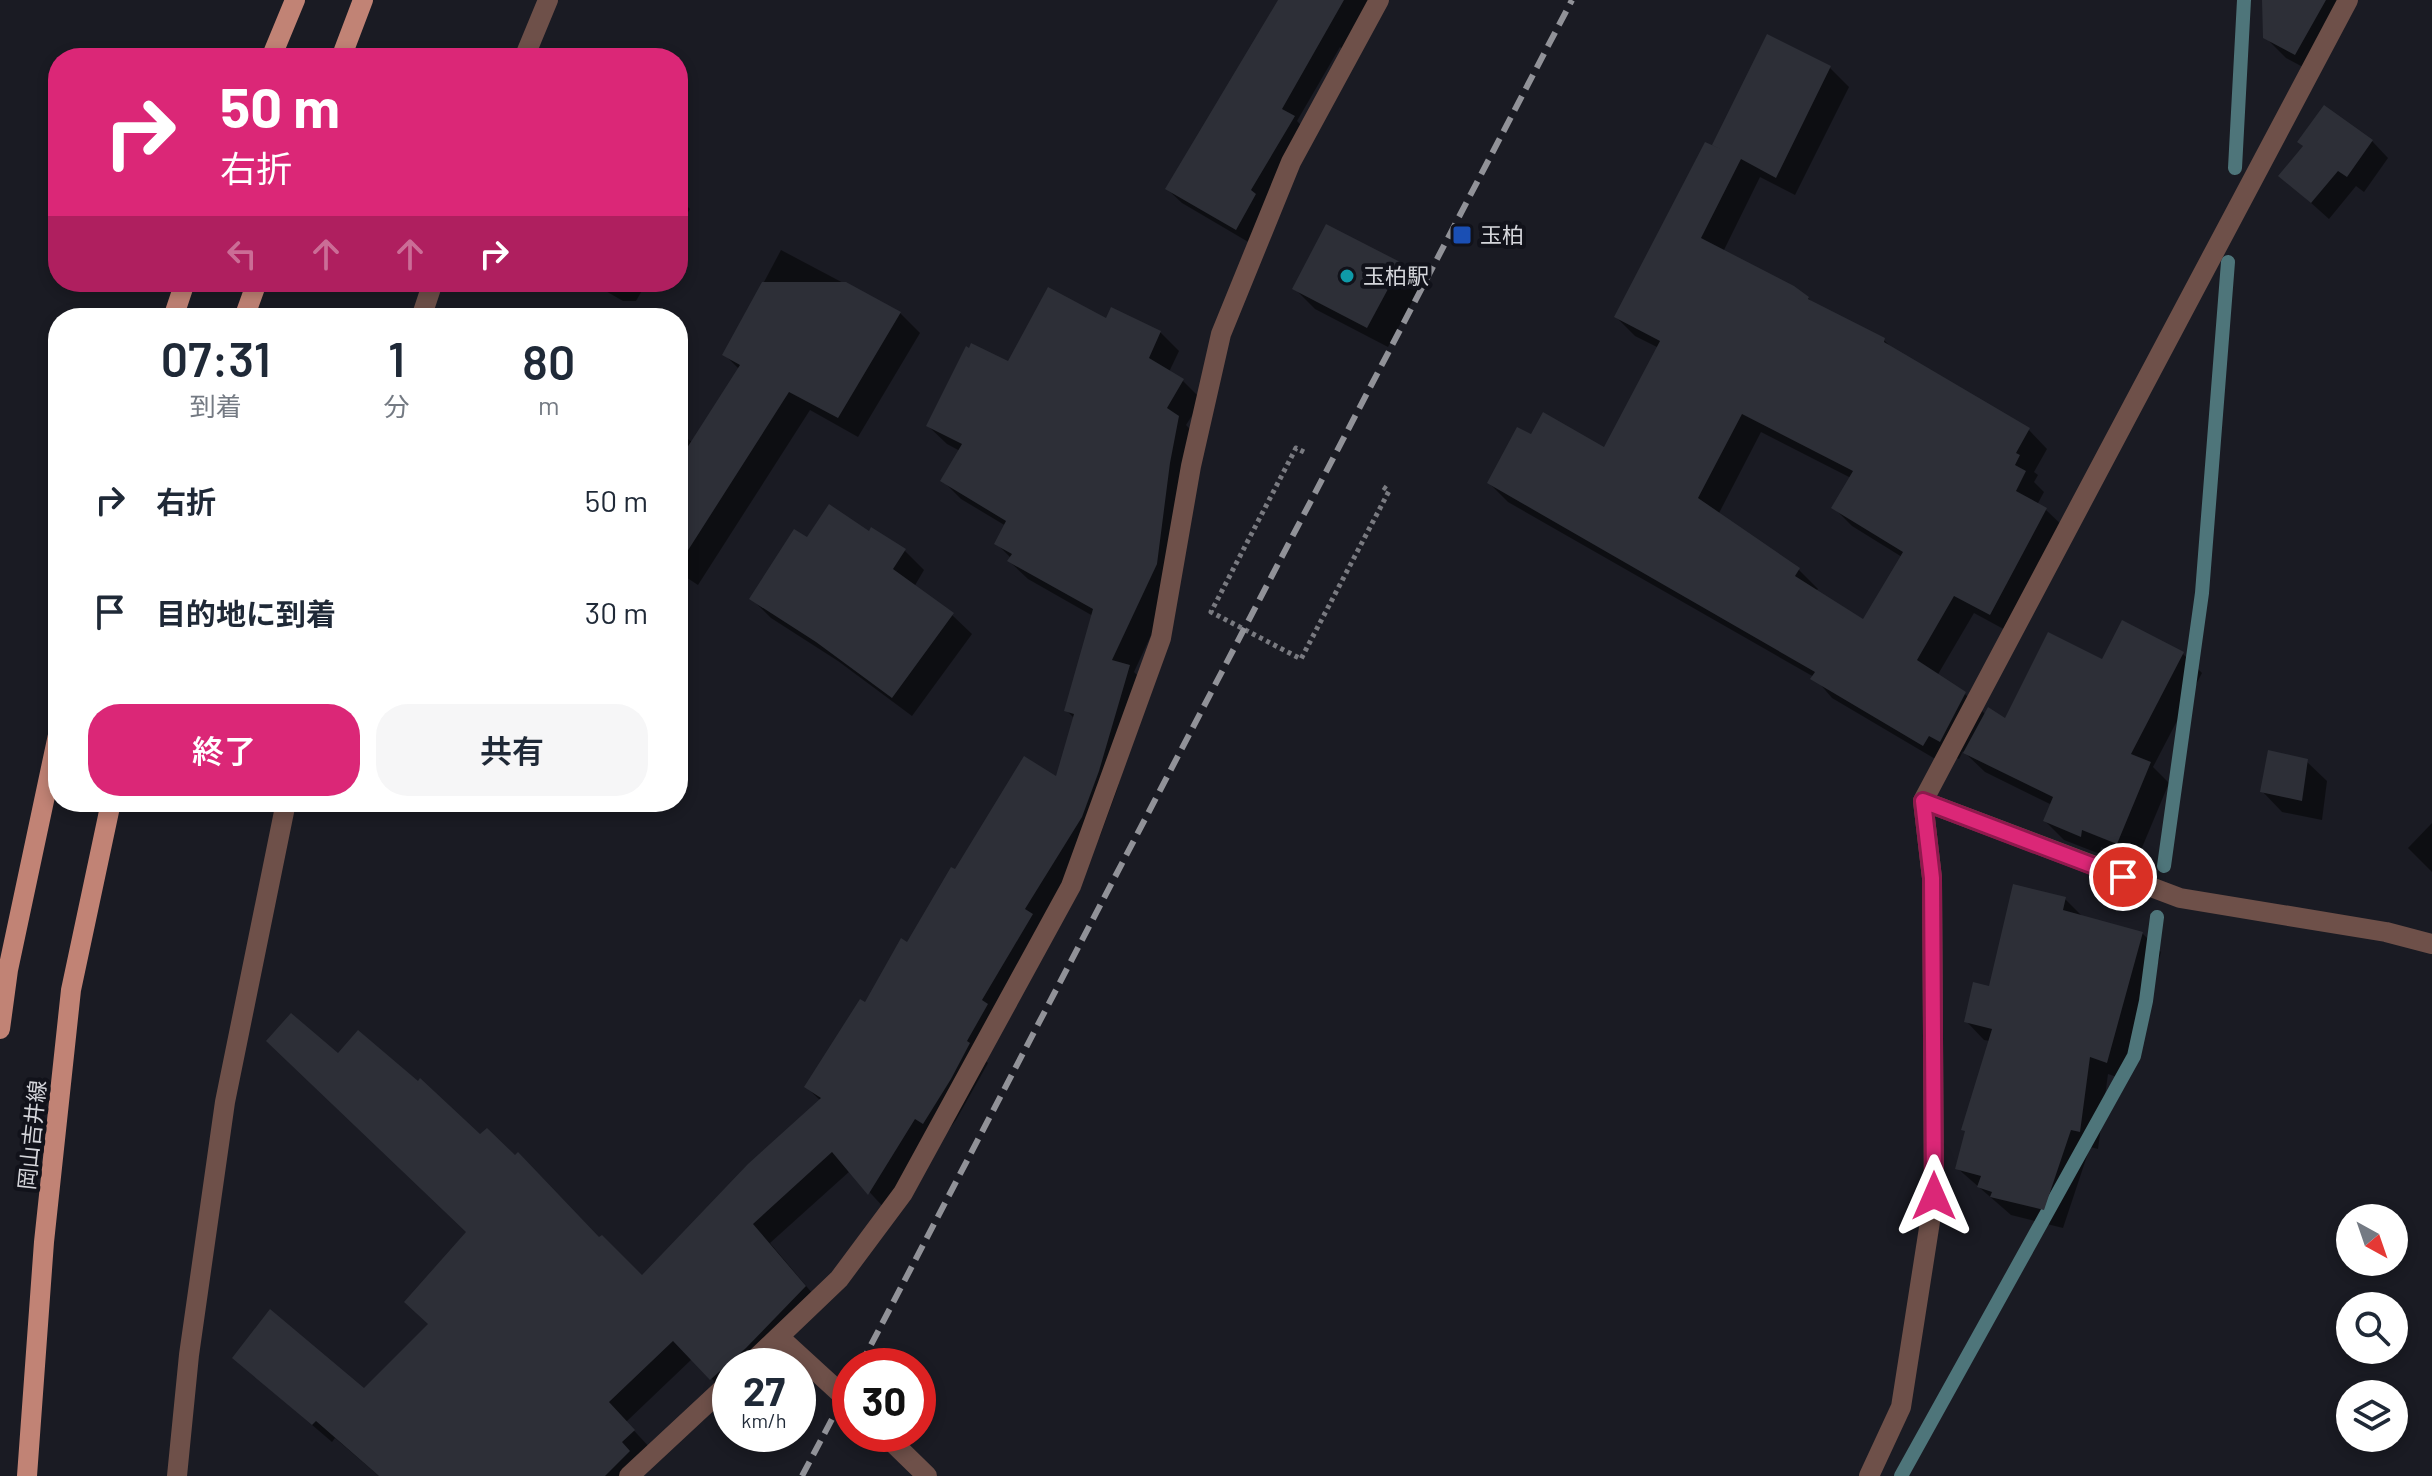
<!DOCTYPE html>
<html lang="ja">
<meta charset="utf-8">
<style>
body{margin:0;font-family:Barlow,"Noto Sans JP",sans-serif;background:#f6f6f7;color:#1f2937;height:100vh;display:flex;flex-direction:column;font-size:30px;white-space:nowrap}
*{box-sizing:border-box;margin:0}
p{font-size:26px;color:#747a83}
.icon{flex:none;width:44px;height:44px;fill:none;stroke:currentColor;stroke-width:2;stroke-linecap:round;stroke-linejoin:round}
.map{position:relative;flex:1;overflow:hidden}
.details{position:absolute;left:48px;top:308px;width:640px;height:504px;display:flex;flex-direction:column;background:#fff;border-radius:32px;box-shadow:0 4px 12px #0003}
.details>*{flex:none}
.hud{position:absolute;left:48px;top:48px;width:640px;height:244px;border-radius:32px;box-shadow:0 4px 12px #0003;background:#db2777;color:#fff;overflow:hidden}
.needle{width:52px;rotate:140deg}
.fabs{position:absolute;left:2336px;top:1204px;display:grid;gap:16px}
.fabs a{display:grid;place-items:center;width:72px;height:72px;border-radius:50%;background:#fff;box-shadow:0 4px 12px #0003;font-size:40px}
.speed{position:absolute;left:712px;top:1348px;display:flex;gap:16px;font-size:40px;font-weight:700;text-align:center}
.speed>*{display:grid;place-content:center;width:104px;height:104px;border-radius:50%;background:#fff;box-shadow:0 4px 12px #0003;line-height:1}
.speed small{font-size:20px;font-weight:400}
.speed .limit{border:12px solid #d22;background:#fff;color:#111}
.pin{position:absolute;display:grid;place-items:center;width:68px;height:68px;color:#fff;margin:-34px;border:4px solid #fff;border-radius:50%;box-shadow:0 2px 8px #0007}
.me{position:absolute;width:88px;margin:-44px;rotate:0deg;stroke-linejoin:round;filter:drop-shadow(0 0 6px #0008)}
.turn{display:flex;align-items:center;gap:28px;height:168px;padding:0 40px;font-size:36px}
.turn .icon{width:104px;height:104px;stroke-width:2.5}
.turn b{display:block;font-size:56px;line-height:68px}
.lanes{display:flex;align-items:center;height:76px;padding:0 40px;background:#0003;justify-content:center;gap:40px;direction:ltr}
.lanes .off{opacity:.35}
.eta{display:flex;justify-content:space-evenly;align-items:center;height:136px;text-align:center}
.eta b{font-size:48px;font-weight:600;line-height:56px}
.action{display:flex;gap:16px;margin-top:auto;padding:16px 40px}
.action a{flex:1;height:92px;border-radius:32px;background:#db2777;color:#fff;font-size:32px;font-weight:600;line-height:92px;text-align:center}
.action a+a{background:#f6f6f7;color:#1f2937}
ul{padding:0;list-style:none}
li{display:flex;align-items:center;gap:24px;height:112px;padding:0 40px}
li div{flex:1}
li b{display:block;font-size:30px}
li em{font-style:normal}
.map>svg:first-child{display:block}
</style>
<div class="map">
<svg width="2432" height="1476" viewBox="0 0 2432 1476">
<rect width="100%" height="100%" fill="#1a1b23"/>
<path fill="#0007" fill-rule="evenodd" d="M1280,0H1379L1348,52L1340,47L1297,121L1308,132L1250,243L1182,203L1167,189Z
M2264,0H2357L2316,74L2286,58L2265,37Z
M1768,37L1830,68L1849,87L1795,195L1760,177L1723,252L1808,298L1814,304L1884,340L1896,352L2029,430L2047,449L2034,472L2038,475L2034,482L2044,492L2037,505L2046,510L2065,528L2009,632L1974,613L1937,676L1965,694L1986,715L2006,721L2103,662L2183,654L2202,673L2153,767L2169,783L2136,862L2101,847L2100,854L2064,840L2045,821L2052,805L1985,772L1963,751L1959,759L1948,754L1942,763L1832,698L1814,677L1508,502L1489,483L1532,437L1605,449L1659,348L1635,336L1616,317L1721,151L1715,144ZM1761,432L1851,478L1833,507L1852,526L1902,557L1864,622L1816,591L1818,589L1799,570L1718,515Z
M2372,141L2388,158L2364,192L2356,186L2329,219L2281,176Z
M678,197L690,209L678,229Z
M781,250L900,313L920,333L858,437L810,410L698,585L678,572V431L693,443L740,370L725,355Z
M1400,265L1421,285L1388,347L1315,309L1295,289Z
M590,282H647L636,301H623Z
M1106,321L1160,332L1179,351L1169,372L1183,381L1202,400L1186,425L1197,436L1175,583L1134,672L1147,685L1117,790L1100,836L1043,927L985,1060L988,1063L956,1120L887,1211L850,1171L770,1243L823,1306L764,1366H730V1397L692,1359L626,1422L652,1450L642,1476H379L335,1438L332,1442L234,1358L364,1391L431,1325L468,1232L338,1056L418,1084L642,1278L821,1101L806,1087L866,1005L956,872L1057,779L1075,719L1066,710L1093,616L1028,579L1009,561L1011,558L996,543L1006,526L961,499L943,481L960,451L947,444L928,426L1008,364Z
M870,534L905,551L924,570L914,587L952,615L972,634L912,716L838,661L771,618L752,599L807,540Z
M2306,761L2327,781L2322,820L2282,812L2262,791Z
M2432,823V872L2408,848Z
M2065,899L2084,918L2142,933L2161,952L2125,1080L2108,1074L2098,1149L2090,1147L2063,1228L2011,1215L1957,1168L1990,1041L1984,1040L1966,1021Z"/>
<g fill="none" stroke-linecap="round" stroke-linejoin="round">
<path stroke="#4e757a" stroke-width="14" d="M2235,168L2244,0
M2164,866L2202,593L2228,262
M1901,1476L2134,1056L2146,1001L2157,917"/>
</g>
<path fill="#2d2f37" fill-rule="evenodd" d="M1278,0H1344L1282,109L1295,116L1251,190L1256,194L1236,230L1165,189Z
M2262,0H2326L2295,55L2263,38Z
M1767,34L1831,66L1776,178L1741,159L1701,238L1794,286L1809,297L1808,299L1885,338L1884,342L2030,428L2016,453L2020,455L2015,465L2026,471L2016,491L2047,508L1990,615L1954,596L1917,660L1966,692L1940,742L1929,736L1923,746L1810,679L1815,672L1487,483L1517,427L1531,434L1543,412L1604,447L1660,341L1614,317L1705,142L1723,150L1712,145ZM1742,414L1853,471L1831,508L1903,552L1863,619L1795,576L1800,568L1698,498Z
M2324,105L2373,140L2347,177L2338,171L2311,203L2278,176L2303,146L2297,142Z
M1326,224L1402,263L1367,328L1292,289Z
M762,282H846L901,312L838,418L789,392L678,566V462L740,365L722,355Z
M1048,287L1106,318L1111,307L1161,331L1149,358L1184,379L1167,408L1179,416L1170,463L1157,564L1112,660L1130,665L1099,771L1082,817L1025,909L1033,914L982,1000L988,1004L967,1041L970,1043L951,1079L923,1124L915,1119L868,1195L832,1152L753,1224L806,1286L746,1348L710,1380L673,1341L609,1402L635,1430L622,1442L630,1451L605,1476H379L316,1421L312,1425L232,1358L270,1309L364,1388L428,1324L404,1302L466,1232L266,1041L291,1013L338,1053L358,1030L418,1081L420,1078L480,1134L487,1128L515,1155L518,1152L599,1237L602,1235L642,1275L748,1164L821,1098L804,1087L860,999L865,1002L901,938L907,942L951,867L955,869L1024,756L1056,776L1074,714L1064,711L1093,609L1007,561L1012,554L994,544L1006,521L940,481L962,444L926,426L966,346L969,348L971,343L1008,361Z
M829,504L869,531L871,527L906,549L893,569L954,613L892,698L816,642L749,599L794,529L807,537Z
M2122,620L2184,652L2131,754L2151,762L2117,844L2082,830L2081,837L2043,821L2053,797L1963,753L1988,707L2005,718L2048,632L2102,659Z
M2268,750L2308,759L2302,801L2260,792Z
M2013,884L2066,897L2063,910L2143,932L2107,1063L2090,1057L2080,1132L2071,1130L2044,1210L1990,1197L1992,1192L1977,1187L1981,1176L1955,1169L1965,1131L1961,1130L1992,1029L1964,1022L1973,982L1989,986Z"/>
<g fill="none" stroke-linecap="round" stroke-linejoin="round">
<path stroke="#797a80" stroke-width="5" stroke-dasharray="4 4" stroke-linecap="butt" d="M1304,452L1296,448L1211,612L1301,659L1389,491L1382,486"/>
<path stroke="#6e5049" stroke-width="20" d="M524,58L548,0
M421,318L433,282
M1923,801L2180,898L2386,932L2432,944
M779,1337L850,1402
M748,1366L839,1279L903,1193L1071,886L1161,638L1191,466L1221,334L1291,162L1379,0
M884,1434L927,1476
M177,1476L189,1355L225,1102L286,802
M629,1476L730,1382
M1869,1476L1901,1407L1934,1196L1932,878L1923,801L2348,0"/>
<path stroke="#c18375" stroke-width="20" d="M271,58L295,0
M341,58L363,0
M173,318L185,282
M244,318L257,282
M0,1029L8,970L58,735
M27,1476L44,1242L71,990L111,802"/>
<path stroke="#919298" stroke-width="6" stroke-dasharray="16 8" stroke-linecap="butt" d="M860,1366L1572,0
M802,1476L850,1385"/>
</g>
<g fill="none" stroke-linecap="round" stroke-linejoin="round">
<g stroke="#8e194d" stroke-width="20">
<path id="route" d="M1934,1196L1932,878L1923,801L2123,877"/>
</g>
<use href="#route" stroke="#db2777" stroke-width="14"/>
</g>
<rect fill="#1a4fb4" stroke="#11121a" stroke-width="3" x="1452" y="225" width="20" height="20" rx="4"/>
<circle fill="#0f9aa8" stroke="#11121a" stroke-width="3" cx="1347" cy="276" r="8"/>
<g text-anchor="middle" stroke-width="8" stroke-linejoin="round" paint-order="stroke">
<g font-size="22" fill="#d5d6db" stroke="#11121a" text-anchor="start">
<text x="1480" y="243">玉柏</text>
<text x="1363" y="284">玉柏駅</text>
</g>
<g font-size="22" fill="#d5d6db" stroke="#11121a">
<text transform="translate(32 1135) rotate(-84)" y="8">岡山吉井線</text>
</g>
</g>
</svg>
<div class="fabs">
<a><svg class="needle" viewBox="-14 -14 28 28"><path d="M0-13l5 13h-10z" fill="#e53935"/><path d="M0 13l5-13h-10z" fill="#747a83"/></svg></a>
<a><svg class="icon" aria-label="search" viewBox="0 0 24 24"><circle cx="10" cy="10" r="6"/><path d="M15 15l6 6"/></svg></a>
<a><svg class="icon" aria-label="layers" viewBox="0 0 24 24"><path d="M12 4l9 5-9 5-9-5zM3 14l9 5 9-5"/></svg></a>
</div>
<div class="speed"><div>27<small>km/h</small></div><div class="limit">30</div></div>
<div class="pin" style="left:2123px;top:877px;background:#d93025"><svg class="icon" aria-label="arrive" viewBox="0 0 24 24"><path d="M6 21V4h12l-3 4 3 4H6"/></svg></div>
<svg class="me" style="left:1934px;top:1196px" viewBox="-20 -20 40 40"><path d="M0-17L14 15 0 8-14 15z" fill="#db2777" stroke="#fff" stroke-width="4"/></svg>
<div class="hud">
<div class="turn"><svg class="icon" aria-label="right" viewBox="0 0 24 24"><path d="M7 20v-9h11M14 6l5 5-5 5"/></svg><div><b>50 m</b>右折</div></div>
<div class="lanes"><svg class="icon off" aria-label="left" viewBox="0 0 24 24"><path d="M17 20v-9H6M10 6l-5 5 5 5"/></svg><svg class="icon off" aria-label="ahead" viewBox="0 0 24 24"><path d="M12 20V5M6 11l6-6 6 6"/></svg><svg class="icon off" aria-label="ahead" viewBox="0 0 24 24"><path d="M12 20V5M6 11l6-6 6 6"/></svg><svg class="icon" aria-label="right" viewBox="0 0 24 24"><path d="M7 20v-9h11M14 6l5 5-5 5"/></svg></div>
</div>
<section class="details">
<div class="eta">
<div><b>07:31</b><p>到着</p></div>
<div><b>1</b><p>分</p></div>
<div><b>80</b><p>m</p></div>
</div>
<ul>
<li><svg class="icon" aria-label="right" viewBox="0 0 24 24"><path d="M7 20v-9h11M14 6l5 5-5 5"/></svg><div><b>右折</b></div><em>50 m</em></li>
<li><svg class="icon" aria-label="arrive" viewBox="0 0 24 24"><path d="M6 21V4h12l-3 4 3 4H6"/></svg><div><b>目的地に到着</b></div><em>30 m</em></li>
</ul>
<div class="action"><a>終了</a><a>共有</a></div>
</section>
</div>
